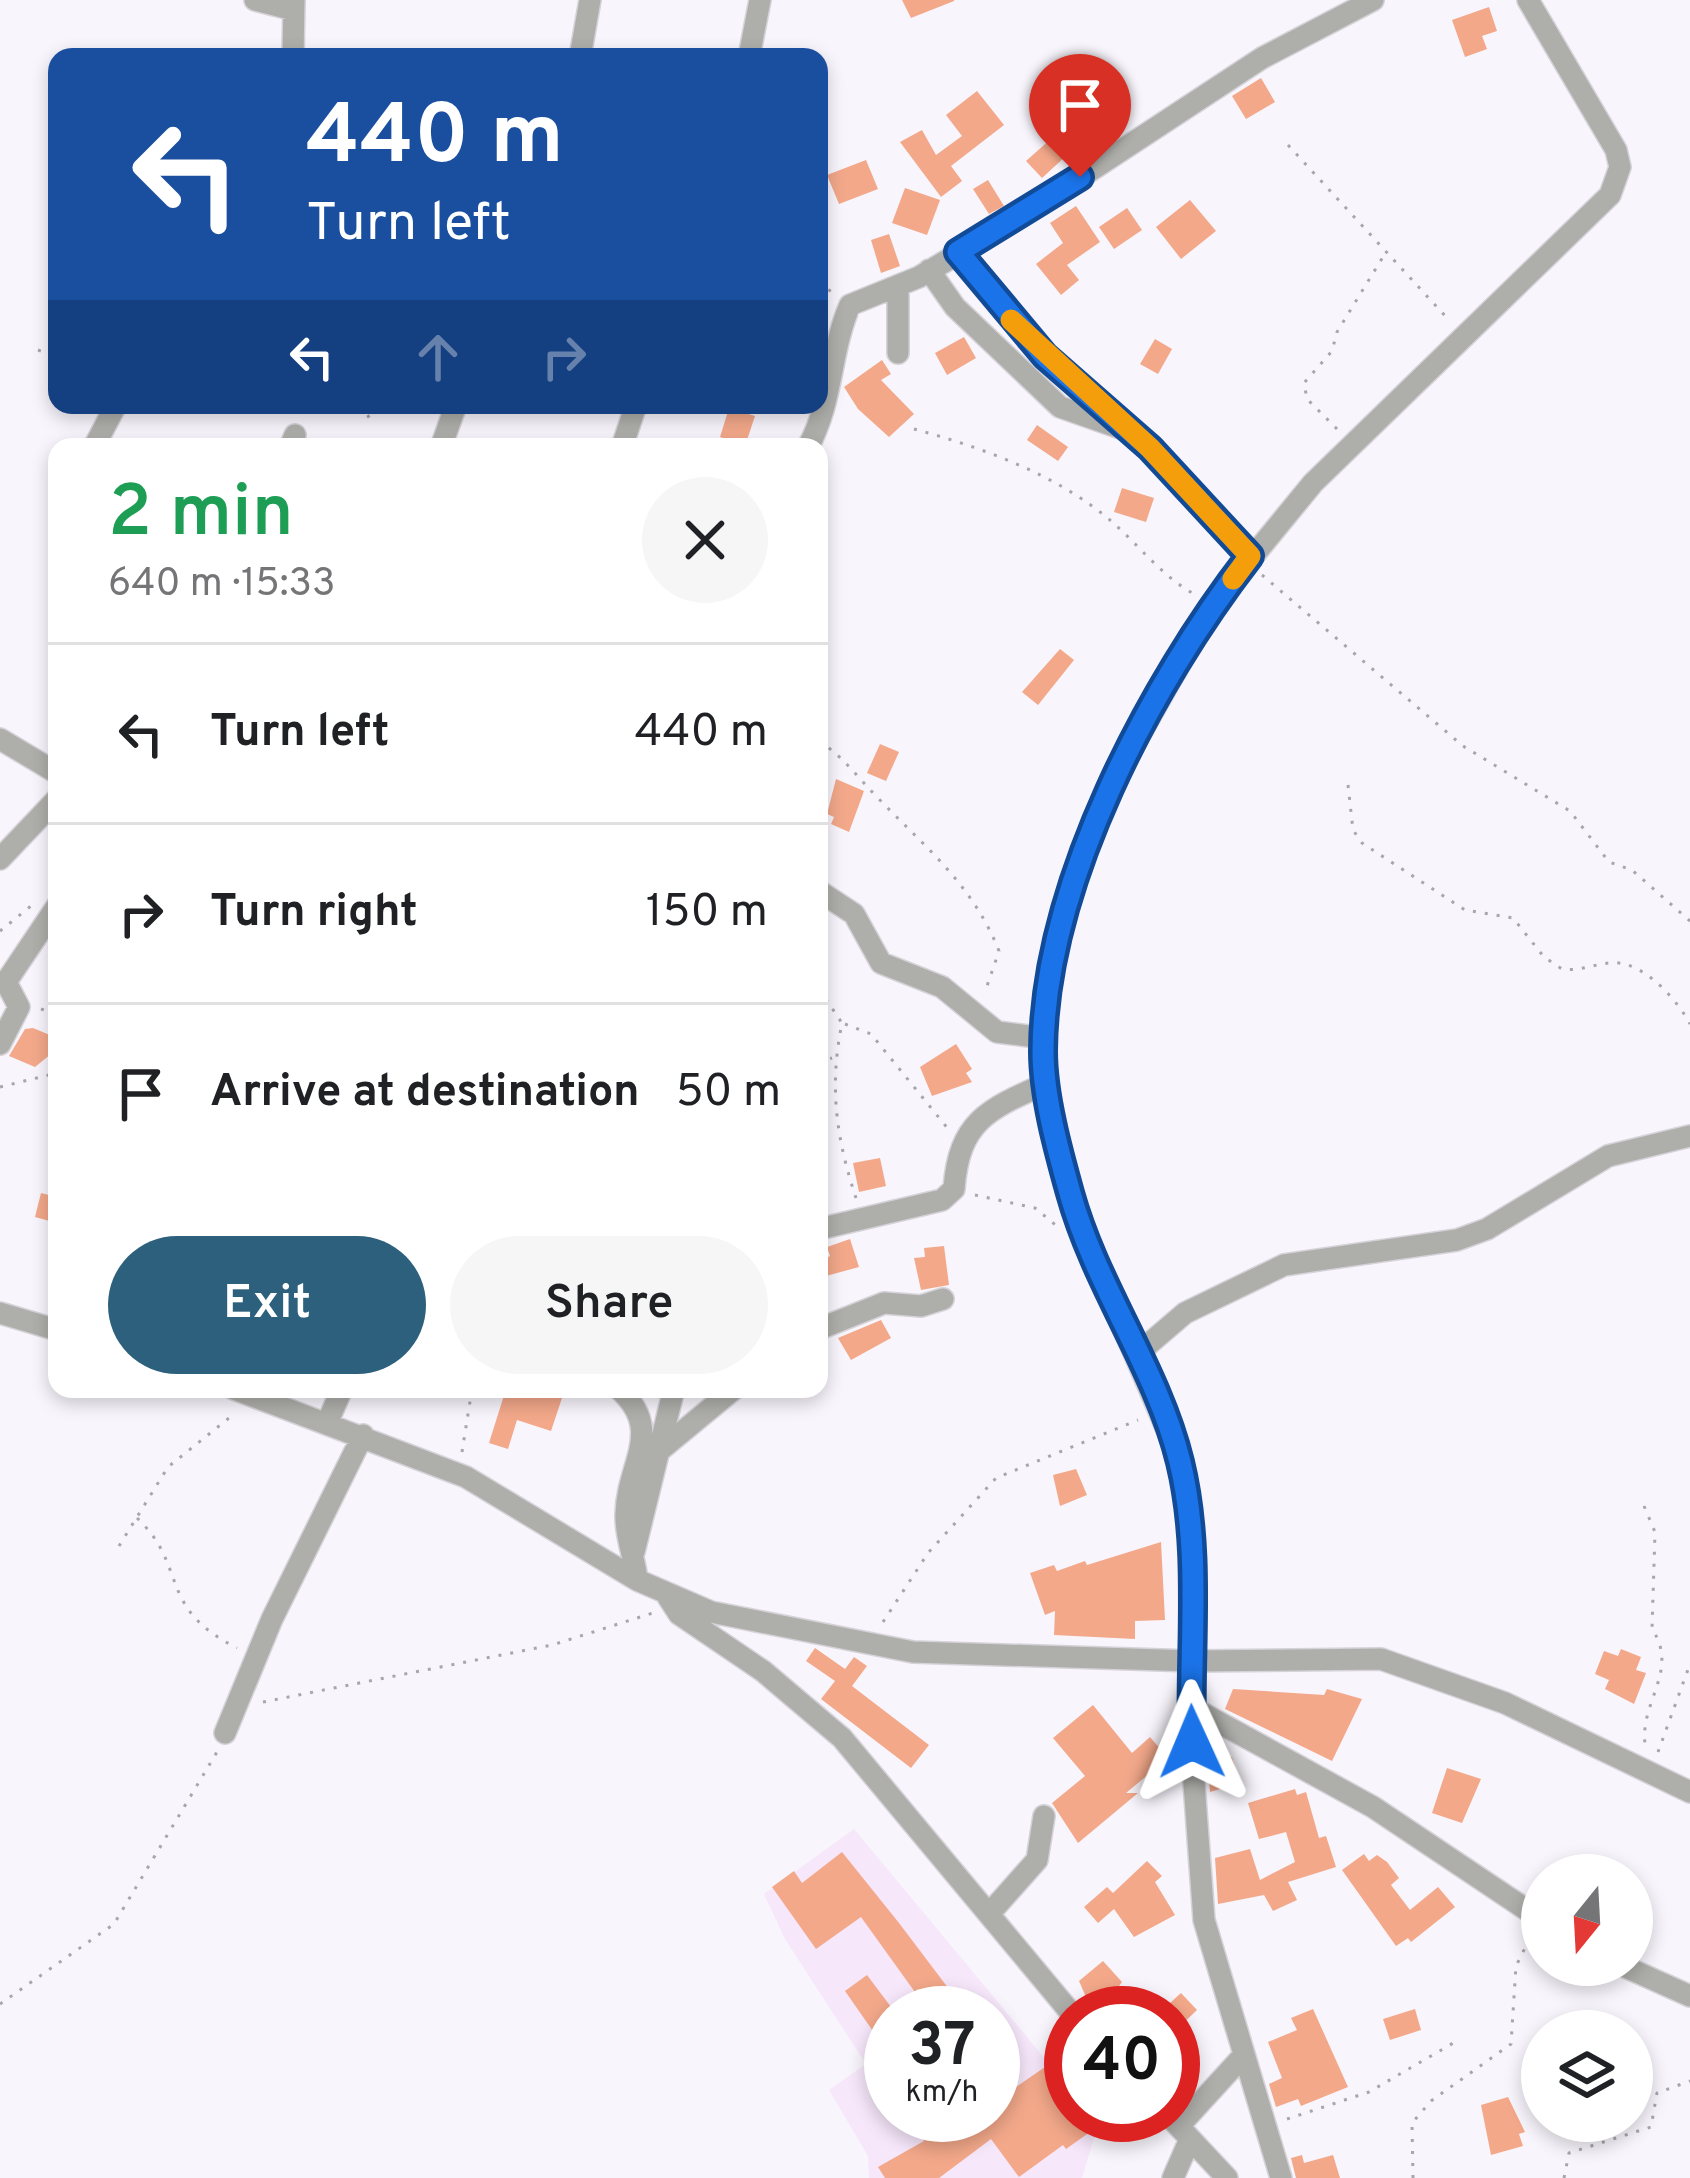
<!DOCTYPE html>
<meta charset="utf-8">
<style>
body{margin:0;font-family:Overpass,sans-serif;background:#f6f6f6;color:#202124;height:100vh;display:flex;flex-direction:column;font-size:45px;white-space:nowrap}
*{box-sizing:border-box;margin:0}
p{font-size:39px;color:#757577}
.icon{flex:none;width:66px;height:66px;fill:none;stroke:currentColor;stroke-width:2;stroke-linecap:round;stroke-linejoin:round}
.map{position:relative;flex:1;overflow:hidden}
.sheet{position:absolute;left:48px;top:438px;width:780px;height:960px;display:flex;flex-direction:column;background:#fff;border-radius:24px;box-shadow:0 6px 18px #0003}
.sheet>*{flex:none}
.hud{position:absolute;left:48px;top:48px;width:780px;height:366px;border-radius:24px;box-shadow:0 6px 18px #0003;background:#1a4fa0;color:#fff;overflow:hidden}
.needle{width:78px;rotate:198deg}
.buttons{position:absolute;left:1521px;top:1854px;display:grid;gap:24px}
.buttons a{display:grid;place-items:center;width:132px;height:132px;border-radius:50%;background:#fff;box-shadow:0 6px 18px #0003;font-size:60px}
.speed{position:absolute;left:864px;top:1986px;display:flex;gap:24px;font-size:60px;font-weight:700;text-align:center}
.speed>*{display:grid;place-content:center;width:156px;height:156px;border-radius:50%;background:#fff;box-shadow:0 6px 18px #0003;line-height:1}
.speed small{font-size:30px;font-weight:400}
.speed .limit{border:18px solid #d22;background:#fff;color:#111}
.pin{position:absolute;display:grid;place-items:center;width:102px;height:102px;color:#fff;margin:-123px -51px;border-radius:50% 50% 50% 0;rotate:-45deg;box-shadow:0 0 12px #0007}
.pin .icon{rotate:45deg}
.me{position:absolute;width:132px;margin:-66px;rotate:359deg;stroke-linejoin:round;filter:drop-shadow(0 0 9px #0008)}
.turn{display:flex;align-items:center;gap:42px;height:252px;padding:0 60px;font-size:54px}
.turn .icon{width:156px;height:156px;stroke-width:2.5}
.turn b{display:block;font-size:84px;line-height:102px}
.lanes{display:flex;align-items:center;height:114px;padding:0 60px;background:#0003;justify-content:center;gap:60px;direction:ltr}
.lanes .off{opacity:.35}
.round{display:grid;place-items:center;flex:none;width:126px;height:126px;border-radius:63px;background:#f6f6f6}
.head{display:flex;align-items:center;justify-content:space-between;height:204px;padding:0 60px}
h1{font-size:72px;font-weight:600;line-height:90px;color:#1e9e55}
.primary-button{display:flex;gap:24px;margin-top:auto;padding:24px 60px}
.primary-button a{flex:1;height:138px;border-radius:72px;background:#2c607c;color:#fff;font-size:48px;font-weight:600;line-height:138px;text-align:center}
.primary-button a+a{background:#f6f6f6;color:#202124}
ul{padding:0;list-style:none}
li{display:flex;align-items:center;gap:36px;height:180px;padding:0 60px;border-top:3px solid #e0e0e0}
li div{flex:1}
li b{display:block;font-size:45px}
li em{font-style:normal}
.map>svg:first-child{display:block}
</style>
<div class="map">
<svg width="1690" height="2178" viewBox="0 0 1690 2178">
<rect width="100%" height="100%" fill="#f8f5fc"/>
<path fill="#f6e7fa" fill-rule="evenodd" d="M854,1829L1046,2060L1071,2093V2115H1087L1097,2128L1082,2178H869L868,2156L829,2090L866,2064L785,1939L764,1894ZM891,2013H993V2115H891Z"/>
<path fill="#f3a88a" d="M902,0H954V1L911,18Z
M1489,7L1497,31L1482,36L1487,49L1465,57L1452,20Z
M1079,77L1114,106L1090,134L1055,106Z
M1261,78L1275,102L1246,119L1232,96Z
M977,91L1004,125L951,166L962,181L941,197L900,142L922,130L936,155L962,136L946,115Z
M1053,137L1068,154L1042,178L1026,161Z
M866,160L878,189L839,204L827,175Z
M988,180L1004,206L989,214L973,189Z
M905,188L940,200L927,235L892,223Z
M1190,200L1216,231L1181,259L1156,227Z
M1076,206L1100,242L1067,265L1079,280L1061,295L1036,264L1063,243L1050,223Z
M1127,208L1142,230L1114,249L1099,227Z
M889,234L900,266L881,273L871,240Z
M964,337L976,358L947,375L935,353Z
M1155,339L1172,349L1158,374L1140,364Z
M882,360L891,374L881,380L914,414L889,437L858,409L844,387Z
M729,408L755,416L745,446L720,437Z
M1037,425L1068,447L1058,461L1027,440Z
M1122,488L1154,498L1146,522L1114,512Z
M1060,649L1074,660L1038,705L1022,692Z
M880,744L899,752L886,781L867,773Z
M836,779L864,791L849,832L831,824L834,817L827,814Z
M33,1028L57,1038L51,1054L35,1067L9,1056L25,1029Z
M956,1044L972,1069L966,1073L972,1082L932,1096L920,1067Z
M880,1158L886,1186L859,1192L853,1163Z
M41,1193L57,1197L53,1222L35,1217Z
M850,1239L859,1267L826,1276L819,1262L830,1256L827,1247Z
M944,1246L949,1285L921,1290L914,1258L925,1257L924,1248Z
M881,1320L891,1338L851,1360L838,1338Z
M506,1389H565L551,1431L517,1420L508,1449L489,1443Z
M1076,1469L1087,1495L1060,1506L1053,1475Z
M1161,1542L1165,1620L1135,1621V1639L1054,1635L1055,1611L1045,1615L1030,1573L1054,1565L1057,1571L1085,1561L1087,1565Z
M815,1648L845,1669L854,1657L867,1666L852,1686L929,1745L911,1768L821,1699L835,1681L806,1661Z
M1621,1649L1641,1657L1636,1670L1646,1673L1634,1704L1605,1689L1609,1680L1595,1674L1604,1651L1618,1656Z
M1233,1689L1324,1695L1327,1689L1362,1699L1332,1761L1225,1709Z
M1093,1705L1132,1753L1150,1737L1168,1758L1126,1793H1138L1078,1843L1052,1803L1085,1776L1053,1738Z
M1232,1757L1240,1783L1210,1792L1208,1764Z
M1447,1768L1481,1779L1462,1823L1432,1813Z
M1295,1789L1297,1795L1306,1792L1319,1838L1326,1836L1336,1867L1288,1882L1297,1900L1273,1911L1264,1895L1218,1904L1215,1858L1250,1849L1260,1880L1295,1862L1286,1832L1259,1839L1248,1803Z
M842,1852L899,1923L967,2013H930L861,1917L816,1949L772,1887L794,1871L802,1883Z
M1364,1854L1369,1861L1377,1855L1387,1862L1399,1878L1391,1885L1410,1910L1438,1887L1455,1907L1411,1942L1408,1938L1396,1946L1342,1870Z
M1147,1861L1162,1876L1155,1882L1175,1915L1134,1937L1114,1909L1098,1923L1084,1907L1107,1887L1113,1893Z
M1103,1961L1122,1982L1112,1996L1126,2013H1088L1082,2003L1086,1997L1079,1981Z
M867,1975L891,2007V2057L845,1991Z
M1181,1993L1197,2010L1173,2033V2013H1159Z
M1313,2009L1348,2087L1301,2106L1298,2099L1276,2107L1269,2084L1282,2078L1268,2042L1297,2030L1291,2018Z
M1415,2009L1421,2030L1390,2040L1383,2019Z
M1045,2067L1071,2104V2115H1079L1090,2132L1066,2149L1063,2145L1019,2177L991,2139L939,2178H885L878,2167L924,2141L904,2115H993V2103Z
M1508,2097L1525,2132L1519,2134L1523,2146L1491,2155L1481,2105Z
M1302,2155L1304,2163L1333,2155L1340,2178H1296L1291,2158Z"/>
<g fill="none" stroke-linecap="round" stroke-linejoin="round">
<g stroke="#d5d2d8" stroke-width="24">
<path id="minor" d="M255,0L290,9
M293,57L294,0
M580,57L590,0
M749,57L760,0
M958,252L1045,356L1150,448L1250,556
M929,270L955,307L1060,407L1120,428
M898,353V286
M94,447L116,405
M290,447L295,435
M441,447L456,405
M622,447L636,405
M808,447C833,402 830,351 850,305L919,277L1020,217L1262,58L1373,0
M0,739L57,773
M0,859L57,799
M819,891L854,914L881,963L942,987L997,1032L1044,1038
M0,1044L19,1007L6,982L57,906
M819,1229L942,1200L954,1189C959,1121 988,1109 1047,1083
M0,1313L57,1330
M819,1329L884,1303L921,1306L943,1299
M1136,1355L1185,1313L1284,1265L1457,1240L1487,1229L1608,1156L1690,1136
M234,1389L466,1477L637,1580L711,1612L913,1652L1192,1661L1381,1659L1505,1703L1690,1792
M619,1389C665,1431 627,1463 626,1514C625,1537 635,1558 637,1580
M328,1421L342,1389
M659,1451L734,1389
M634,1552L674,1389
M668,1597L679,1614L763,1671L842,1738L1071,2013
M1191,1707L1373,1807L1542,1920
M225,1733L272,1619L363,1435
M989,1914L1037,1860L1044,1816
M1621,1965L1690,1996
M1168,2115L1227,2178
M1179,2126L1243,2056
M1173,2178L1190,2139
M1281,2178L1204,1920L1191,1742L1189,1522L1180,1460L1092,1255L1070,1194L1047,1083L1044,1038L1056,938L1090,836L1118,773L1213,605L1313,483L1610,195L1620,167L1616,150L1528,0"/>
</g>
<path stroke="#a8a6ab" stroke-width="3" stroke-dasharray="3 9" stroke-linecap="butt" d="M1288,145L1448,319
M819,282L834,294
M38,350L57,357
M361,405L374,425
M914,429C981,447 1058,475 1111,521C1139,545 1162,577 1196,595
M1337,429L1307,399L1304,383L1332,351L1337,332L1386,252
M1262,575L1463,746L1570,811L1609,862L1632,870L1690,921
M819,741C844,757 858,778 879,799C925,847 973,885 999,951L985,992
M1348,785L1353,830L1362,843L1465,910L1513,918L1544,957L1562,969C1582,972 1600,961 1619,963C1647,966 1678,1001 1690,1024
M0,931L31,906
M819,989L842,1023C829,1086 836,1138 856,1198
M41,1009L57,1014
M845,1024L871,1034L949,1130
M819,1063L832,1058
M0,1087L57,1073
M975,1195L1035,1208L1058,1227
M462,1452L472,1389
M1644,1506L1655,1532L1652,1629C1681,1672 1636,1704 1646,1750
M137,1518C189,1567 156,1607 237,1648
M119,1546L168,1467L234,1414
M883,1622L928,1553L996,1478L1138,1420
M263,1702L552,1645L656,1612
M1658,1752L1690,1664
M0,2004L114,1924L217,1752
M1287,2119L1369,2092L1455,2042
M1413,2178L1412,2123L1431,2101L1511,2044L1516,1966L1531,1936
M1564,2178L1569,2153L1651,2127L1657,2093L1690,2081"/>
<use href="#minor" stroke="#aeaeab" stroke-width="21"/>
</g>
<g fill="none" stroke-linecap="round" stroke-linejoin="round">
<g stroke="#114b97" stroke-width="30">
<path id="route" d="M1080,177L958,252L1045,356L1150,448L1250,556C1150,685 1044,885 1043,1051C1043,1096 1058,1150 1070,1193C1096,1287 1157,1368 1180,1462C1202,1552 1189,1650 1192,1742"/>
</g>
<use href="#route" stroke="#1a73e8" stroke-width="21"/>
<path stroke="#f59e0b" stroke-width="21" d="M1011,320L1150,448L1250,556L1233,579"/>
</g>
</svg>
<div class="buttons">
<a><svg class="needle" viewBox="-14 -14 28 28"><path d="M0-13l5 13h-10z" fill="#e53935"/><path d="M0 13l5-13h-10z" fill="#757577"/></svg></a>
<a><svg class="icon" aria-label="layers" viewBox="0 0 24 24"><path d="M12 4l9 5-9 5-9-5zM3 14l9 5 9-5"/></svg></a>
</div>
<div class="speed"><div>37<small>km/h</small></div><div class="limit">40</div></div>
<div class="pin" style="left:1080px;top:177px;background:#d93025"><svg class="icon" aria-label="arrive" viewBox="0 0 24 24"><path d="M6 21V4h12l-3 4 3 4H6"/></svg></div>
<svg class="me" style="left:1192px;top:1742px" viewBox="-20 -20 40 40"><path d="M0-17L14 15 0 8-14 15z" fill="#1a73e8" stroke="#fff" stroke-width="4"/></svg>
<div class="hud">
<div class="turn"><svg class="icon" aria-label="left" viewBox="0 0 24 24"><path d="M17 20v-9H6M10 6l-5 5 5 5"/></svg><div><b>440 m</b>Turn left</div></div>
<div class="lanes"><svg class="icon" aria-label="left" viewBox="0 0 24 24"><path d="M17 20v-9H6M10 6l-5 5 5 5"/></svg><svg class="icon off" aria-label="ahead" viewBox="0 0 24 24"><path d="M12 20V5M6 11l6-6 6 6"/></svg><svg class="icon off" aria-label="right" viewBox="0 0 24 24"><path d="M7 20v-9h11M14 6l5 5-5 5"/></svg></div>
</div>
<section class="sheet">
<div class="head"><div><h1>2 min</h1><p>640 m · 15:33</p></div><a class="round"><svg class="icon" aria-label="close" viewBox="0 0 24 24"><path d="M6 6l12 12M18 6L6 18"/></svg></a></div>
<ul>
<li><svg class="icon" aria-label="left" viewBox="0 0 24 24"><path d="M17 20v-9H6M10 6l-5 5 5 5"/></svg><div><b>Turn left</b></div><em>440 m</em></li>
<li><svg class="icon" aria-label="right" viewBox="0 0 24 24"><path d="M7 20v-9h11M14 6l5 5-5 5"/></svg><div><b>Turn right</b></div><em>150 m</em></li>
<li><svg class="icon" aria-label="arrive" viewBox="0 0 24 24"><path d="M6 21V4h12l-3 4 3 4H6"/></svg><div><b>Arrive at destination</b></div><em>50 m</em></li>
</ul>
<div class="primary-button"><a>Exit</a><a>Share</a></div>
</section>
</div>
